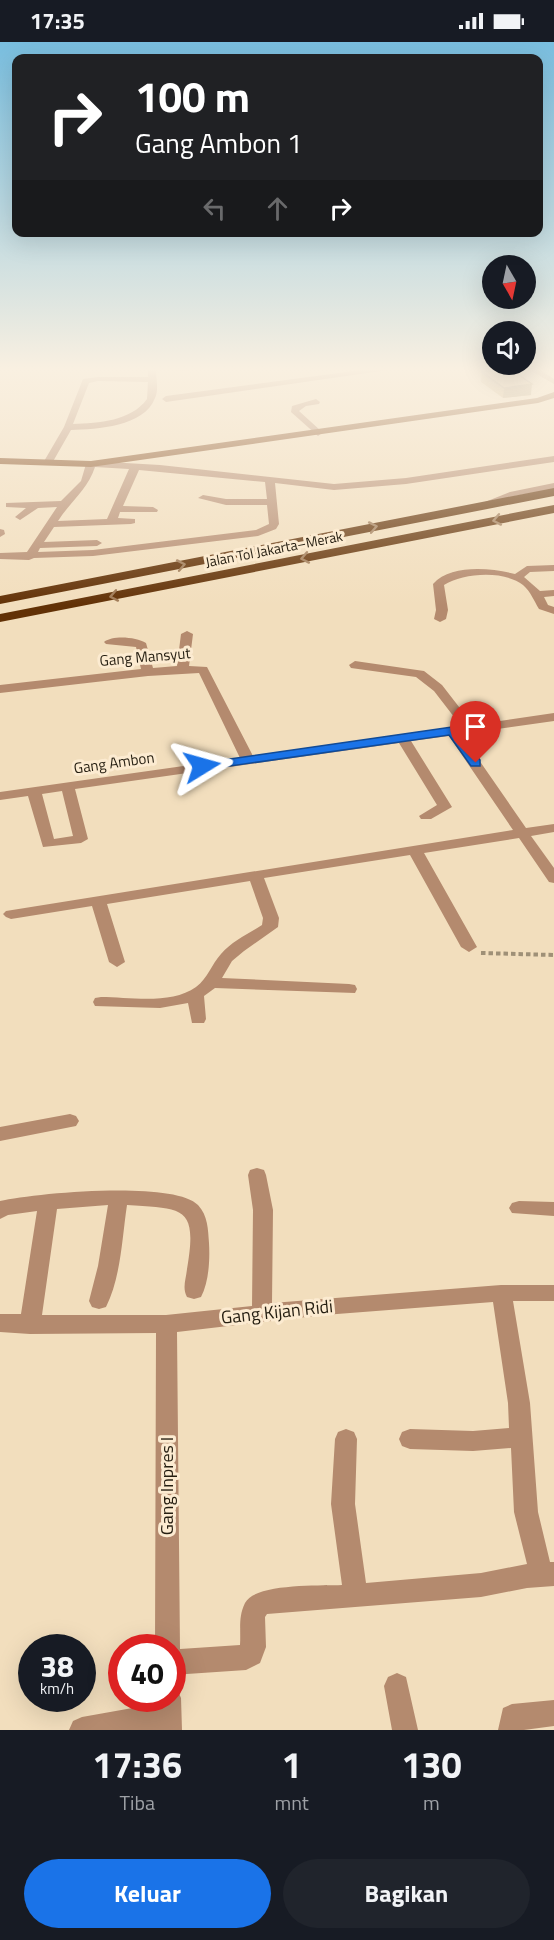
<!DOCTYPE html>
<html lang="id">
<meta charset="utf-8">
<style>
body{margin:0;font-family:"Titillium Web",sans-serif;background:#20242c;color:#f1f3f6;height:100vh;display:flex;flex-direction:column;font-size:22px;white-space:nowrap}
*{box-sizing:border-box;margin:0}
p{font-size:20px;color:#9ea1a6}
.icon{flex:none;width:33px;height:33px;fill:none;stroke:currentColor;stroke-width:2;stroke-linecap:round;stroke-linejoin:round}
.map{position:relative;height:1688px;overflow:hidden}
.drawer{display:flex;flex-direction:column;background:#171b24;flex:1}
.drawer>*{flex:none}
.banner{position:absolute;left:12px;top:12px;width:531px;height:183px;border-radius:12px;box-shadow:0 6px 24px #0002;background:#202124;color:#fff;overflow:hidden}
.needle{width:39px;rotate:171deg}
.tools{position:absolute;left:482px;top:213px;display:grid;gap:12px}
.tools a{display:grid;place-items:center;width:54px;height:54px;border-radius:50%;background:#171b24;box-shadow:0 6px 24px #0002;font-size:30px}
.speed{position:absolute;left:18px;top:1592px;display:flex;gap:12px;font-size:30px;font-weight:700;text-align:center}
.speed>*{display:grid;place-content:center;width:78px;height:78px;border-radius:50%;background:#171b24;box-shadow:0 6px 24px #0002;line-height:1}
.speed small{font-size:15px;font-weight:400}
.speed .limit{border:9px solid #d22;background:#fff;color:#111}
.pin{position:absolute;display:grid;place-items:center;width:51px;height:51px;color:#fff;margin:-62px -26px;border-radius:50% 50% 50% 0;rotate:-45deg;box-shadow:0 0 6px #0007}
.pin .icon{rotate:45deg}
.me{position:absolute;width:66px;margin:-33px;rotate:82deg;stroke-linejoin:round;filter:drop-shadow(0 0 4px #0008)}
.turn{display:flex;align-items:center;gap:21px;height:126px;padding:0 24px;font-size:27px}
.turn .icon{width:78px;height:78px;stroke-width:2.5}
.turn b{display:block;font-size:42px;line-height:51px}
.lanes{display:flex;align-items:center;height:57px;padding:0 24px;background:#0003;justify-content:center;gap:30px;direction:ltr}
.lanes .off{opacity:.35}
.eta{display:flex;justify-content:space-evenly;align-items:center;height:102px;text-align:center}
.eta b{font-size:36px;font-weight:700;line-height:42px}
.button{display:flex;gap:12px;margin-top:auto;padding:12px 24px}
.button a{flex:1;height:69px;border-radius:36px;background:#1a73e8;color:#fff;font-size:24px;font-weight:700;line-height:69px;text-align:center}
.button a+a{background:#20242c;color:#f1f3f6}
.status{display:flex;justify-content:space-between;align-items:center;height:42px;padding:0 30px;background:#171b24;direction:ltr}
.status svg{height:16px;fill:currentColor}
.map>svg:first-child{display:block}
</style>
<div class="status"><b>17:35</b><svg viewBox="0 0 49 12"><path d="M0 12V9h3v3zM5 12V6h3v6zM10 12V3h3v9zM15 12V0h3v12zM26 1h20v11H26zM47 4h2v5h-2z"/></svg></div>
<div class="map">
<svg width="554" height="1688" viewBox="0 0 554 1688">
<rect width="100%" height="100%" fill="#f2debd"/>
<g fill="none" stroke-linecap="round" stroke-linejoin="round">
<path stroke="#9f9077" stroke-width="4" stroke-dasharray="4.5 3" stroke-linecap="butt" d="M481,911L554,913"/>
<path fill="#b48a6e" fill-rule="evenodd" d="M148,327L156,328C156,337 159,348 155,356C144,385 97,387 71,388L51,423H45L43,421L64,385L83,337L98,335H148ZM98,339L148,340L147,357C131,379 99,381 73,382L89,341Z
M159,327H189L185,329Z
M369,327H395L166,360L162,357L166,354Z
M528,327H539L554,337V342Z
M316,357L320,360L319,362L306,364L299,369L321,389L322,391L318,394L291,370L292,364Z
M554,414V420L406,442L334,448L275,441L279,482L276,487L258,494L93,514L34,516L29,518L0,517V511L27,510L57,465L38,466L20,478L15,475L26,466L6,465V461L61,459L81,439L86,422L91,419L160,423L334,442L406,436ZM95,425L129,427L107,477L58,479C70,460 88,447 95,425ZM139,428L265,440L267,457H226L203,453L198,456L226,463H267L269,482L256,488L93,508L38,510L40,506L97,504L102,501L97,498L44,500L54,485L131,482L135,481V477L118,476L120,470H157L158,468L153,465L123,464Z
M554,441V447L515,454L480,467L475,464L510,450Z
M0,487L4,488L5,492L0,495Z
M554,523V529L530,530L524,535L540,549L554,548V554L544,555L548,563L554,565V572L539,567C534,559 531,550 523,543C504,528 463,531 444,543L448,568L446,577L440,580L434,577L436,568L433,542C451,522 491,526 515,532L527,524Z
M187,589L193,592L189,624L207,625L253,714L461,684L434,649L416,635L351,626L349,623L355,619L424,629L442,643L473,683L554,671V679L461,692L526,786L554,782V790L531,794L554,826V841L549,840L519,796L424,811L477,905L469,910L461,905L410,813L264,836L279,876L278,885L244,909L232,919L222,936L349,942L355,943L357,947L355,951L215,946L204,954L206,977L204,981H192L188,961L160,966L95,964L93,960L95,956L101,955C130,955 171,963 196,945C208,936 211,923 221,912C232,899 248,892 262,883L263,876L250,839L107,862L125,920L117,925L109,920L92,864L11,877L6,875L3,872L6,869L513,788L449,694L411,699L452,765L431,777H421L419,774L437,763L399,701L75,747L88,797L81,801L43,805L28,754L0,758V750L240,716L199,631L148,634L0,651V643L141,627L136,605L106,602L104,600C113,593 136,595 146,601L153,626L177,624L181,592ZM62,749L73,794L54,797L42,752Z
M70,1072L76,1074L79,1079L76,1084L0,1099V1085Z
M257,1126L264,1128L266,1133L273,1168L272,1261L501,1243H554V1259H513L530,1361L538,1470L550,1520H554V1544L527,1546L481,1555L267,1572L265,1575L266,1605L260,1621L246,1628L172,1633V1605H155L156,1291L30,1292L0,1290V1272H21L37,1169L8,1173L0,1177V1159C34,1151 174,1138 198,1163C208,1174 208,1187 209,1201C210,1217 209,1240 201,1255L194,1257L187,1255C182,1246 186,1237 187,1227C198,1163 183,1167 127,1163C122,1196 121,1235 106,1265L99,1267L92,1265L89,1259L98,1224L108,1163L57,1167L42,1273H166L252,1264L253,1168L248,1133L250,1128ZM493,1260L508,1361L509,1386L473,1389L410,1387L402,1390L399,1397L402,1404L410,1407L473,1409L511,1406L514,1470L527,1522L481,1531L366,1541L355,1462L357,1397L354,1390L346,1387L338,1390L335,1397L331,1462L342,1543C320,1544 255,1541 245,1561C238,1575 241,1588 240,1603L180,1607L177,1290L324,1273Z
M519,1159L554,1160V1174L512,1171L509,1166L512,1161Z
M397,1631L406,1635L418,1688H392L384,1644L388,1635Z
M172,1645L177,1647L181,1656L182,1688H69L73,1679L82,1675L155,1662V1656H172Z
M554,1658V1684L524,1688H498L503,1666L512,1662Z"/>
<path fill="#7f4415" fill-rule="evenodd" d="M554,350V356L538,361L91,425L0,422V416L91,419L537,356Z"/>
<path fill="#623106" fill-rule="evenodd" d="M554,446V454L0,562V554Z
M554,463V471L0,580V572Z"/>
</g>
<path fill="#caab78" d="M482,330L531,353L503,356L481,340Z"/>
<path fill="#a48b62" d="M532,342L531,353L503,356L504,346Z"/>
<path fill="#ebc78c" stroke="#a48b62" stroke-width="1.5" d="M503,327H510L532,342L504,346L482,330Z"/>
<defs><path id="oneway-chevron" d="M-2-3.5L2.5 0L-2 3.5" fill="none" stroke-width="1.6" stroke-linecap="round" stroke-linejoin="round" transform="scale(1.5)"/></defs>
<g stroke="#a07b57">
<use href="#oneway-chevron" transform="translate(497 478) rotate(169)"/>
<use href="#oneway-chevron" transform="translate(373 485) rotate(-11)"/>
<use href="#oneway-chevron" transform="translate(305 516) rotate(169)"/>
<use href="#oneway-chevron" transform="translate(181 523) rotate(-11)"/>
<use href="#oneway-chevron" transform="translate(114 554) rotate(169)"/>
</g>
<linearGradient id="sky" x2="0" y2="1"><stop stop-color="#79bedf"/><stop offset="0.58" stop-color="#f9f0e1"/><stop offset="1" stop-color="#f9f0e1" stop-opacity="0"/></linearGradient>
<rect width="554" height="564" fill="url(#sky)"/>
<path fill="#1a73e8" stroke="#114b97" stroke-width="1.5" d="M452,685L456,686L480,718V724H471L449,693L202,728L196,724L202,721Z"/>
<g text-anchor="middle" stroke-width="6" stroke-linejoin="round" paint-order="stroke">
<g font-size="14" fill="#241d10" stroke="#fcebd1">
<text transform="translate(274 507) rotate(-11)" y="5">Jalan Tol Jakarta–Merak</text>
</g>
<g font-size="15" fill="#241d10" stroke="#fcebd1">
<text transform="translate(145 615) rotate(-5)" y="5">Gang Mansyut</text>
<text transform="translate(114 721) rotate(-8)" y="5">Gang Ambon</text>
</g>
<g font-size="18" fill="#241d10" stroke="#fcebd1">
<text transform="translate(277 1270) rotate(-6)" y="6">Gang Kijan Ridi</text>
<text transform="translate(167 1444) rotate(-90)" y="6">Gang Inpres I</text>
</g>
</g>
</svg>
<div class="tools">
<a><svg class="needle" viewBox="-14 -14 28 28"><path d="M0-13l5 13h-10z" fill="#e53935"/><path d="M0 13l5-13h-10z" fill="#9ea1a6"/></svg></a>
<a><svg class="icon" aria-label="sound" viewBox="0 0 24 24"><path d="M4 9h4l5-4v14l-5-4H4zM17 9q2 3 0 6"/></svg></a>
</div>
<div class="speed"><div>38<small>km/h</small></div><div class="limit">40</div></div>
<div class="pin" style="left:476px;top:721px;background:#d93025"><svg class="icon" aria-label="arrive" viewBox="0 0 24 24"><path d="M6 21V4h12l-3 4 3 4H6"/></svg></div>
<svg class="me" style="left:202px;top:724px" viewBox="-20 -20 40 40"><path d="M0-17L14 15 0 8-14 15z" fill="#1a73e8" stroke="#fff" stroke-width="4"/></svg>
<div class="banner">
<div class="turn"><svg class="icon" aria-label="right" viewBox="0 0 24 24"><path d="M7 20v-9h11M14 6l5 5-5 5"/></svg><div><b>100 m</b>Gang Ambon 1</div></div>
<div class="lanes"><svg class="icon off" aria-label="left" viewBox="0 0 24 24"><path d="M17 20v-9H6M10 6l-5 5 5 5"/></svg><svg class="icon off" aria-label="ahead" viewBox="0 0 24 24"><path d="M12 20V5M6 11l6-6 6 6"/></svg><svg class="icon" aria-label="right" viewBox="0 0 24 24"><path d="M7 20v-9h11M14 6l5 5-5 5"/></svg></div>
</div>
</div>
<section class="drawer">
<div class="eta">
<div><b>17:36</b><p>Tiba</p></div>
<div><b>1</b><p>mnt</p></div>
<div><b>130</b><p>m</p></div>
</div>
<div class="button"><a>Keluar</a><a>Bagikan</a></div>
</section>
